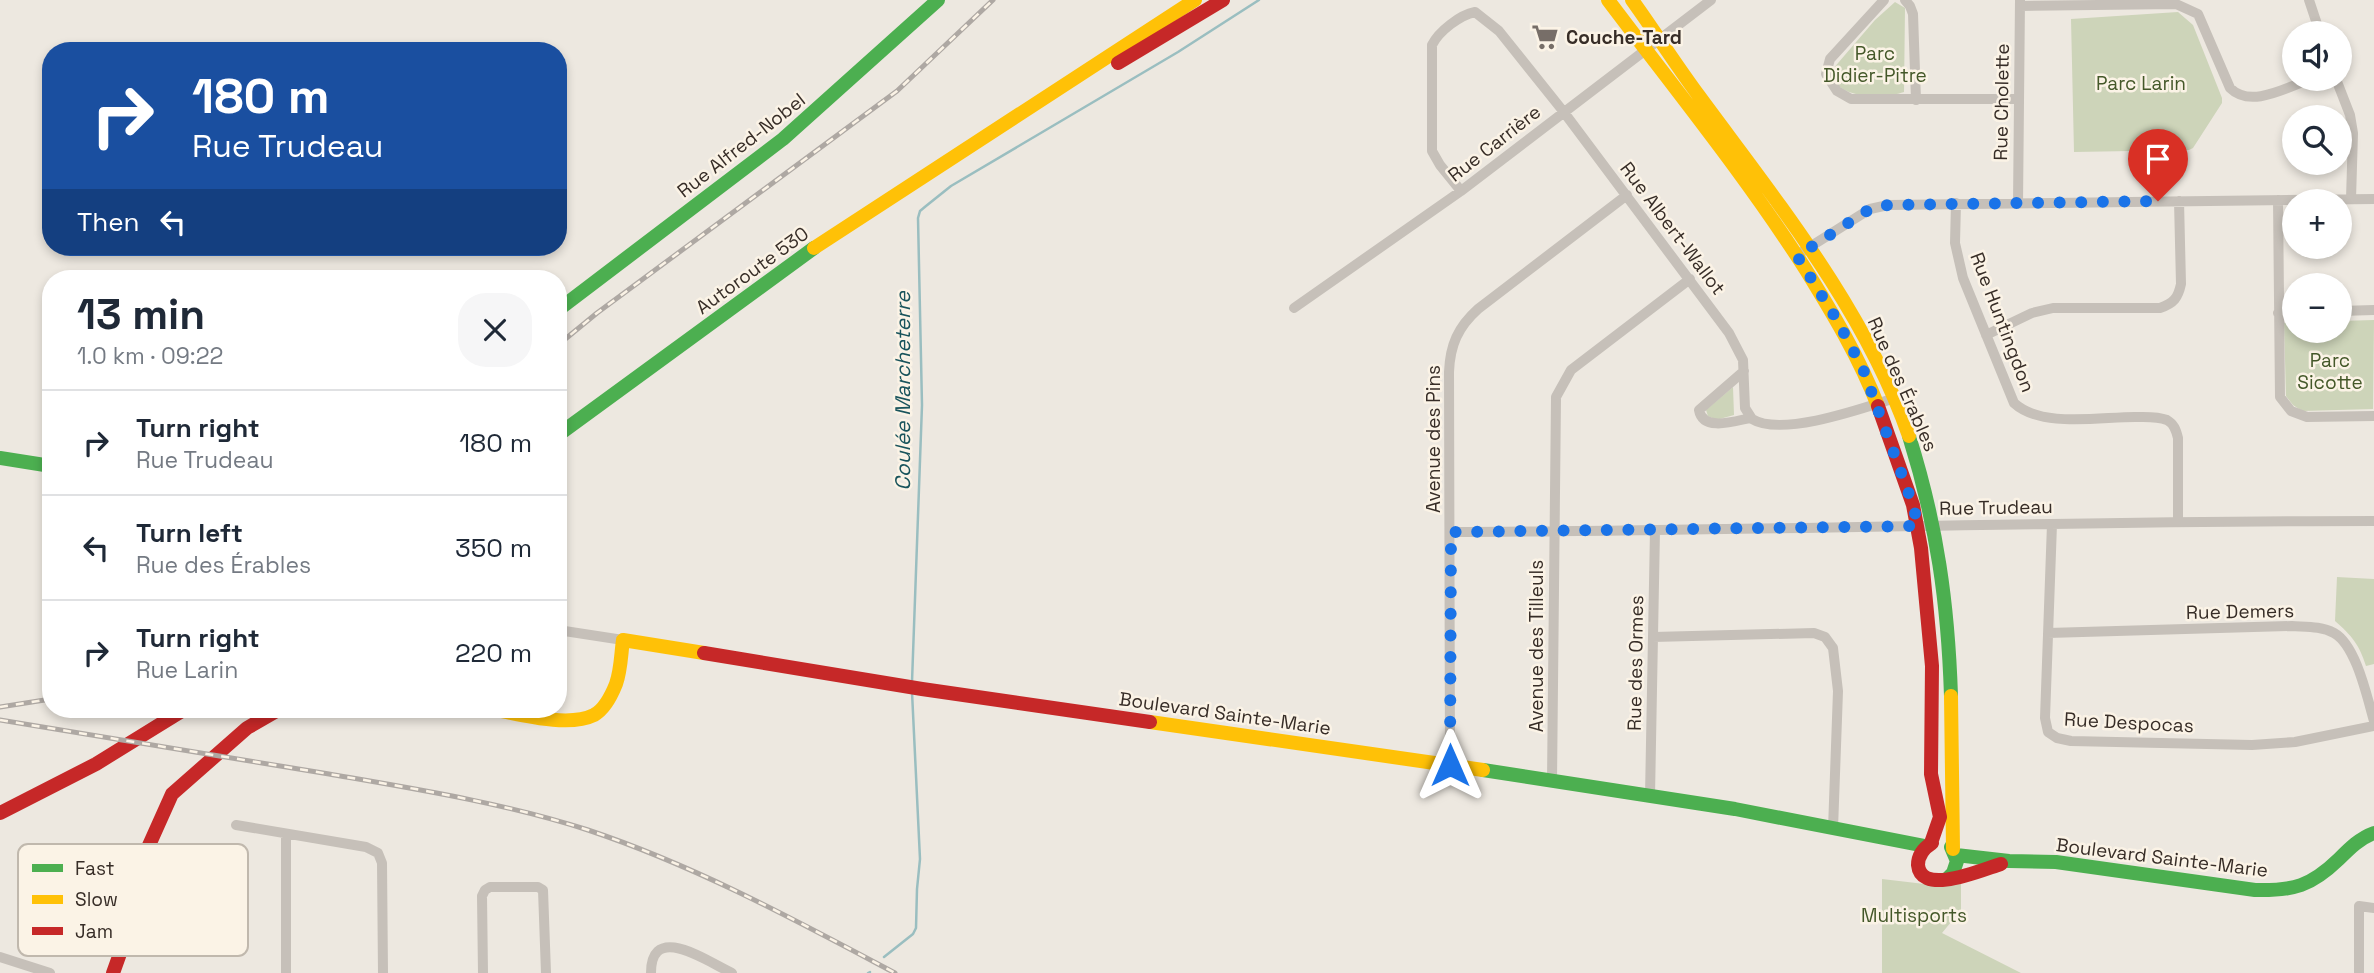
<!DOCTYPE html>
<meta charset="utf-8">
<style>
body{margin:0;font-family:"Space Grotesk",sans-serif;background:#f6f6f7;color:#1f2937;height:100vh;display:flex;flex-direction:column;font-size:26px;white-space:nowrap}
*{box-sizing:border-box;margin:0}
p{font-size:23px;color:#747a83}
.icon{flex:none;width:38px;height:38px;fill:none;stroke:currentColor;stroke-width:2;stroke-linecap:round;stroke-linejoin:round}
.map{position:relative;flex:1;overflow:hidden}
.sheet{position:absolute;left:42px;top:270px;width:525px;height:448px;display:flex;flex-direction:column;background:#fff;border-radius:28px;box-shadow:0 4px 10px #0003}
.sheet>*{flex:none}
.guide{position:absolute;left:42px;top:42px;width:525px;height:214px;border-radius:28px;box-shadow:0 4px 10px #0003;background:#1a4fa0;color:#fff;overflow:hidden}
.controls{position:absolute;left:2282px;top:21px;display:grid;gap:14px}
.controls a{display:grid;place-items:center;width:70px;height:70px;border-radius:50%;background:#fff;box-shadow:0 4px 10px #0003;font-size:35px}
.pin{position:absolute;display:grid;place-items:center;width:60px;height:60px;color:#fff;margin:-72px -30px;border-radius:50% 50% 50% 0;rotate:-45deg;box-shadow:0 0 7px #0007}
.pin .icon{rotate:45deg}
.me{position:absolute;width:77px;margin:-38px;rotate:0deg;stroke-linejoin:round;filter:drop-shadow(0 0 5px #0008)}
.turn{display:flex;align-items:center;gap:24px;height:147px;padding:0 35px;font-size:32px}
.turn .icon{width:91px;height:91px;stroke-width:2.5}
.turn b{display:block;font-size:49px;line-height:60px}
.then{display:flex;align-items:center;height:66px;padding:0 35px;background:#0003;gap:14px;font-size:26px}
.round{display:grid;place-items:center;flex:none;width:74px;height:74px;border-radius:28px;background:#f6f6f7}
.overview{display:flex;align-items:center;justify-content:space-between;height:119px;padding:0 35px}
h1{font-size:42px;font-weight:700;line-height:52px}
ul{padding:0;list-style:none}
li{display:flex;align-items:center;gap:21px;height:105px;padding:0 35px;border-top:2px solid #e0e1e3}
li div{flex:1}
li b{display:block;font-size:26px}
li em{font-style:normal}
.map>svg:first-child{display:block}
</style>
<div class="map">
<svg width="2374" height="973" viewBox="0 0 2374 973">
<rect width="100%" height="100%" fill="#ede8e0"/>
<path fill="#cdd4b9" d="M1895,2L1905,8L1904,92C1884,99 1831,100 1832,70L1875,20Z
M2178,12L2193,25L2222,98V103L2193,148L2189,150L2074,152L2071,19Z
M2374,320L2373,409L2302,411L2293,405L2286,396L2284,323L2294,322V331H2340V321Z
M1733,387L1734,415L1716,420L1708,416L1706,410Z
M2337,577L2374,579V664L2366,666C2359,644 2352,636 2335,621Z
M1882,879L1933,885L1961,881V910L1942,933L2021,973H1882Z"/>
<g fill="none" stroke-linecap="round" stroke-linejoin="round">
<path stroke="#9abec0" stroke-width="2.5" d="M912,682L922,405L918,218L920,211L926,206L951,186L1178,52L1259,0
M884,957L913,934L916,928L917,889L920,859L912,692
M868,973L870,972"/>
<path stroke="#c6c0b9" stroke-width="10" d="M1884,0L1830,59L1826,74L1837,91L1851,99H2019
M1905,0L1910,6L1913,14L1916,100
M2309,0L2320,33
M2020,6L2176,4L2198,14L2230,88C2251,109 2287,87 2311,79
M2336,79L2350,115L2353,133L2351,199
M1461,191L1440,165L1432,151V45C1439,31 1460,15 1475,12L1499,31L1563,111L1729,333L1743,360L1745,408L1752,419C1781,437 1861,409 1892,399
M2278,200L2280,397L2291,411L2307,417L2374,416
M1956,203L1955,243L1963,278L2014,403C2041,428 2099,417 2135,417C2145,417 2157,416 2167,420C2174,424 2176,430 2178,438V521
M2018,204L2020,0
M1797,255L1870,209L1888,205L2374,199
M1294,308L1461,191L1711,0
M2340,311L2374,310
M2278,313L2294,312
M1986,335L2032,313L2053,308H2160C2174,303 2178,298 2181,284L2179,201
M1744,371L1699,410C1703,432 1735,421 1750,418
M2052,524L2045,718L2048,732L2057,738L2071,741L2252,745L2295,742L2374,726
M1451,532C1758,531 2066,521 2374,521
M558,630L623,640
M2048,633L2292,626C2306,627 2321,626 2334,633C2356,645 2367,697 2374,721
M1653,637L1814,633L1825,637L1833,648L1838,691L1833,829
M1450,765L1449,372C1450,345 1458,327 1478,309L1627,195
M1552,781L1556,397L1571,370L1690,279
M1650,796L1655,530
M236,825L366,847L378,853L382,863L383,973
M286,834V973
M0,957L50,973
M483,973L482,896L485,890L490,887H538L543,890L546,973
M651,973C651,921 708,962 732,973
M2359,973V906L2374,908"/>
<path stroke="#4caf50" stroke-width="14" d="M558,310L783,139L938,0
M558,435L814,248
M1909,436C1937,525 1948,603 1951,696
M0,458L51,466
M1483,770L1735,809L1925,846
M1956,855L2009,861L2056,862L2255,890C2294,891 2311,886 2339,859C2350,848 2360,838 2374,833
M1948,878L1953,873L1957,861L1951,847"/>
<path stroke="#ffc107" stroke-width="14" d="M1608,0C1675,89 1746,176 1806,270C1833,314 1859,357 1878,406
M1632,0C1655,32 1676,65 1699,96C1777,202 1865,310 1909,436
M814,248L1195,0
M1951,696L1953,849
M491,709C519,714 568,728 594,715C605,709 612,694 616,684C621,670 621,654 623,640L704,653
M1150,722L1483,770"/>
<path stroke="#c62828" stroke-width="14" d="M1118,63L1223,0
M1878,406L1913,505L1921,548L1932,666L1931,774L1940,817L1931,843
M704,653L922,689L1150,722
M0,813L96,764L185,709
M1932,843C1924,848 1918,855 1918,865C1921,897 1984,869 2001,864
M113,973L122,948L146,852L172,794L247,728L280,709"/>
<g stroke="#aea8a3" stroke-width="5">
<path id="rail" d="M558,345L597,313L897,91L993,0
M0,707L51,699
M0,720C110,738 220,756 329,774C416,789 504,803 588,830C696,866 795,920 895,973"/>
</g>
<use href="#rail" stroke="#fbf3e6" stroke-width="2.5" stroke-dasharray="8" stroke-linecap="butt"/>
</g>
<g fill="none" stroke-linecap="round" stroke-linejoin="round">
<path stroke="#1a73e8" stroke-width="12" stroke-dasharray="0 21.6" d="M1450,765L1451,532L1918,526L1913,505L1863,369L1837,320L1797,256L1870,209L1888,205L2158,201"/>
</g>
<defs>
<g id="supermarket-bare" transform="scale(2.1)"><path d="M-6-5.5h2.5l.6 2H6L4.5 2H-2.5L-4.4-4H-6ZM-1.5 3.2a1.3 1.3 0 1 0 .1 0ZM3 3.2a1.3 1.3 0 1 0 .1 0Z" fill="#776e68" stroke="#fbf3e6" stroke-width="2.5" paint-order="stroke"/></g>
</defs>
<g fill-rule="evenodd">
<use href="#supermarket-bare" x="1545" y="37"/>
</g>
<g text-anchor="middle" stroke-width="5" stroke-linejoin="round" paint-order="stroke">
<g font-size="19" font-weight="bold" fill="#372d27" stroke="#fbf3e6" text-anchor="start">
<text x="1566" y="44">Couche-Tard</text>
</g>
<g font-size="19" fill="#445829" stroke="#fbf3e6">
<text x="1875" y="60">Parc<tspan x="1875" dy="22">Didier-Pitre</tspan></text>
<text x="2141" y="90">Parc Larin</text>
<text x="2330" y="367">Parc<tspan x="2330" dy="22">Sicotte</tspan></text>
<text x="1914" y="922">Multisports</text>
</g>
<g font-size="19" fill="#372d27" stroke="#fbf3e6">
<text transform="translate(2001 102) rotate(-89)" y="7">Rue Cholette</text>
<text transform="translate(1494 143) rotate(-38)" y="7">Rue Carrière</text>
<text transform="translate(741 145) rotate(-38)" y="7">Rue Alfred-Nobel</text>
<text transform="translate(1673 228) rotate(53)" y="7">Rue Albert-Wallot</text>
<text transform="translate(752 270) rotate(-36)" y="7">Autoroute 530</text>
<text transform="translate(2003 322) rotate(69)" y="7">Rue Huntingdon</text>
<text transform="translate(1903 384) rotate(66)" y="7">Rue des Érables</text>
<text transform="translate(1433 439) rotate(-90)" y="7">Avenue des Pins</text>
<text transform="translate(1996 507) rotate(-1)" y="7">Rue Trudeau</text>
<text transform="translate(2240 611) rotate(-1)" y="7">Rue Demers</text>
<text transform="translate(1536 646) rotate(-90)" y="7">Avenue des Tilleuls</text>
<text transform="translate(1635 663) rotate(-89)" y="7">Rue des Ormes</text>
<text transform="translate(1225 713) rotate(8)" y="7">Boulevard Sainte-Marie</text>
<text transform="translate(2129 722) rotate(3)" y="7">Rue Despocas</text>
<text transform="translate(2162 857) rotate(7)" y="7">Boulevard Sainte-Marie</text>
</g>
<g font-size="21" font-style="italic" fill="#19545c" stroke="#fbf3e6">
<text transform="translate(903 391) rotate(-90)" y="7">Coulée Marcheterre</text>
</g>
</g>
<rect x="18" y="844" width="230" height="112" rx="10" fill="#fbf3e6" stroke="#c0b8ad" stroke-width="2"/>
<rect x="32" y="864" width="31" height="8" fill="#4caf50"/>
<rect x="32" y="895" width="31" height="9" fill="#ffc107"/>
<rect x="32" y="927" width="31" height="8" fill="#c62828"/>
<g font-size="19" fill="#372d27">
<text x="75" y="875">Fast</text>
<text x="75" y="906">Slow</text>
<text x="75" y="938">Jam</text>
</g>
</svg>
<div class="controls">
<a><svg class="icon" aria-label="sound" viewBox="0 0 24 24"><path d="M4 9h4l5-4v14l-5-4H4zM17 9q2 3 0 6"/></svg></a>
<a><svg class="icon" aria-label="search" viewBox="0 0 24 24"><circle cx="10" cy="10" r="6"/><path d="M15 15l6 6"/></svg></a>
<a>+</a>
<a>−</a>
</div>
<div class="pin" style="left:2158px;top:201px;background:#d93025"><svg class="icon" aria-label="arrive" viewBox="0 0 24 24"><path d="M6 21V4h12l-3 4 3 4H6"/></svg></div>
<svg class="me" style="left:1450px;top:765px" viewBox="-20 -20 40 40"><path d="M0-17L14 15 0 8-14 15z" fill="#1a73e8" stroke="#fff" stroke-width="4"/></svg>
<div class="guide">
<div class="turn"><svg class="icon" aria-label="right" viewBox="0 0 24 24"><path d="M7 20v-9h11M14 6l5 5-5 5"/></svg><div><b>180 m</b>Rue Trudeau</div></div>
<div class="then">Then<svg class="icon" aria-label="left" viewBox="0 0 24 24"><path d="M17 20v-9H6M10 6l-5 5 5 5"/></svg></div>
</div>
<section class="sheet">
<div class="overview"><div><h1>13 min</h1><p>1.0 km · 09:22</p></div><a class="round"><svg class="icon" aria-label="close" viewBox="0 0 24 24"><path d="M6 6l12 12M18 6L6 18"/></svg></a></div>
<ul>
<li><svg class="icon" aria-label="right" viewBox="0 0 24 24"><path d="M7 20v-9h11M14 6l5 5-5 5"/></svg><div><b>Turn right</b><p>Rue Trudeau</p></div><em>180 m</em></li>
<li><svg class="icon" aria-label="left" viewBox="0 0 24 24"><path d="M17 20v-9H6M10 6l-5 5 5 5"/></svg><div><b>Turn left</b><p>Rue des Érables</p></div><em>350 m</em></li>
<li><svg class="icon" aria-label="right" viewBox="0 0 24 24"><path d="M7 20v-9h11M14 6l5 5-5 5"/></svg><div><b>Turn right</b><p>Rue Larin</p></div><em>220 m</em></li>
</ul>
</section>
</div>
